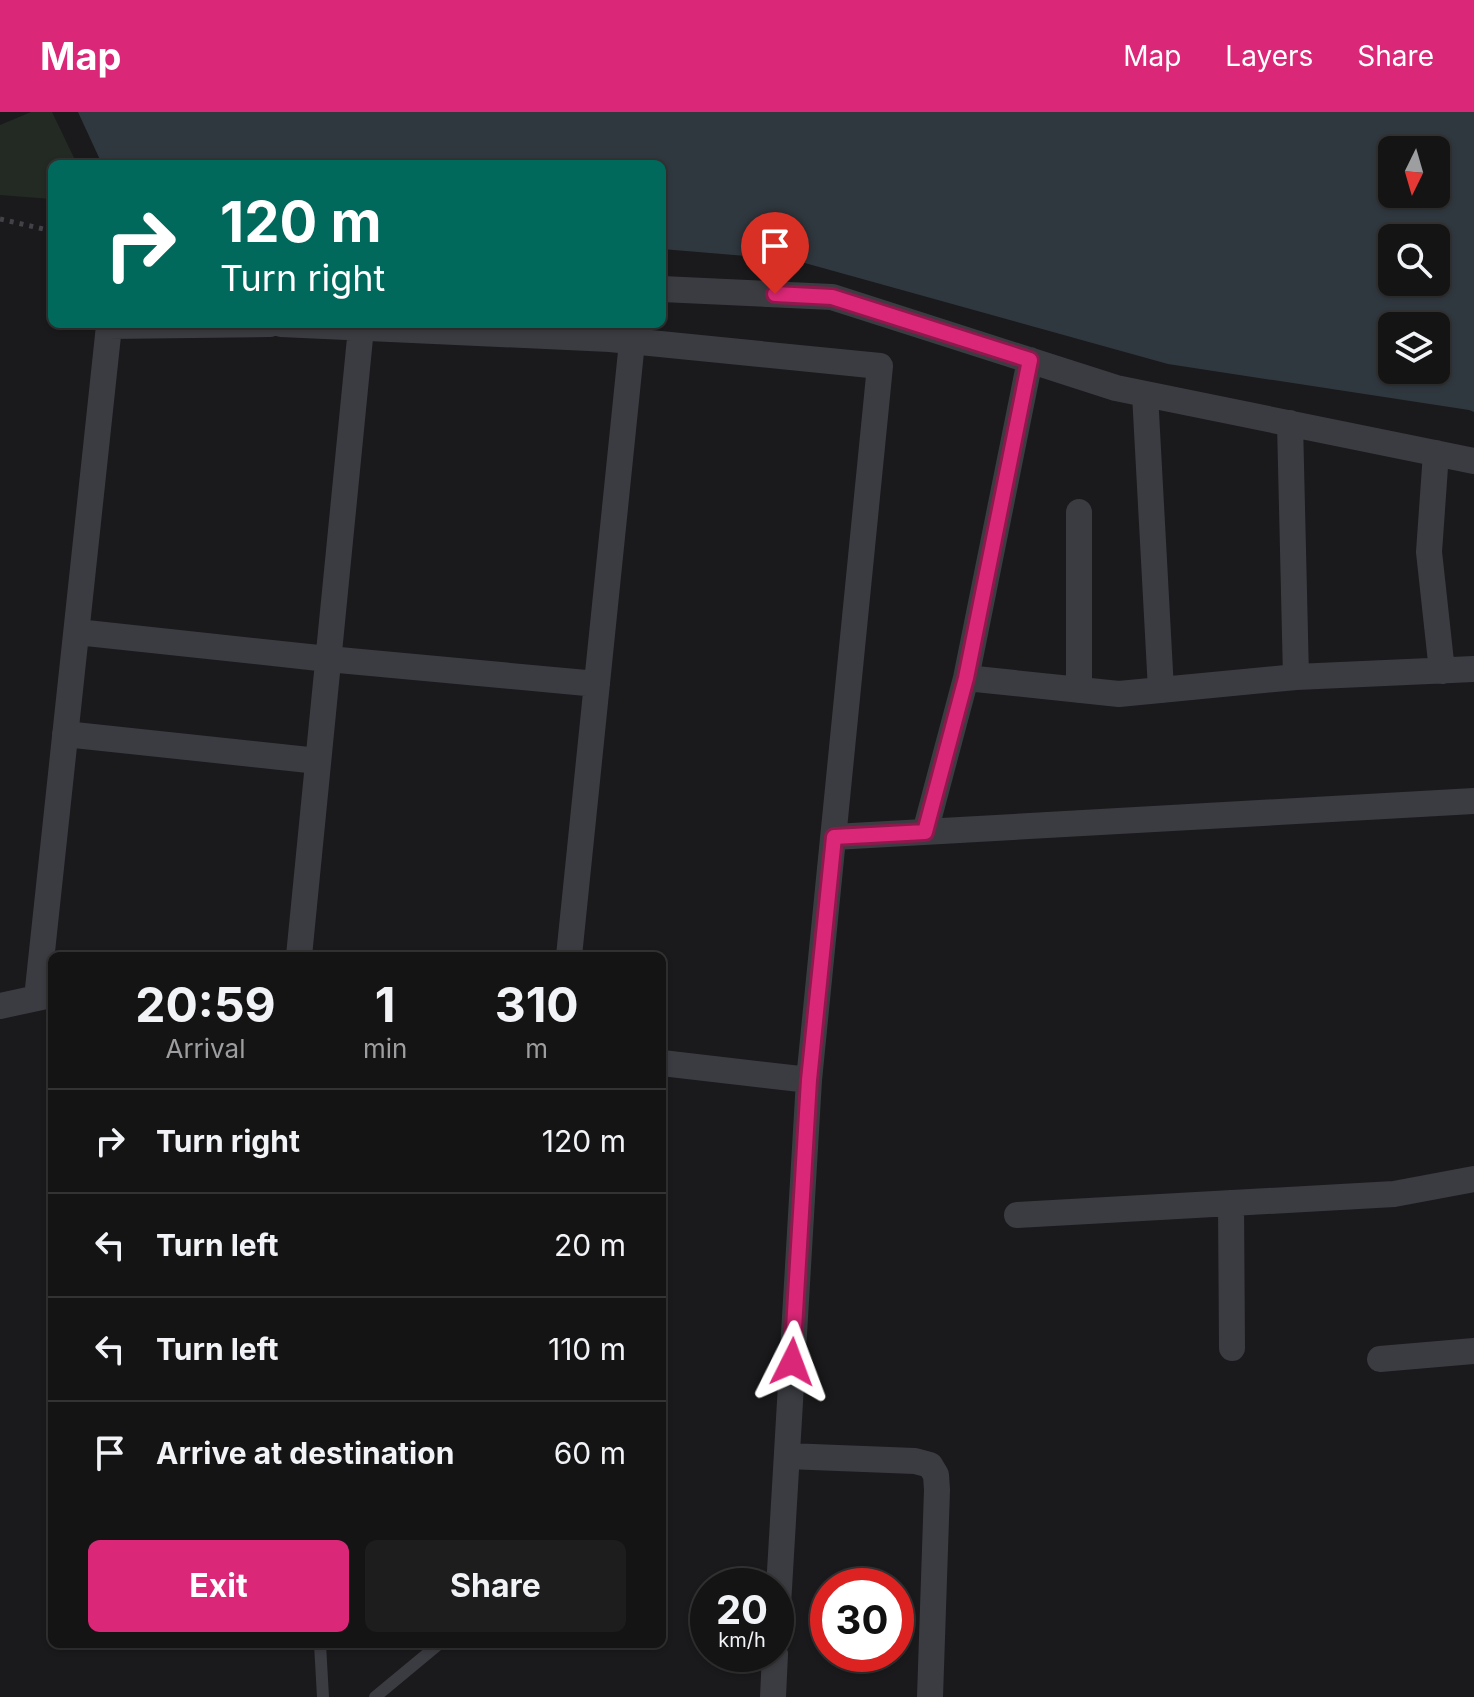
<!DOCTYPE html>
<style>
body{margin:0;font-family:Inter,sans-serif;background:#1d1d1e;color:#f1f3f6;height:100vh;display:flex;flex-direction:column;font-size:30px;white-space:nowrap}
*{box-sizing:border-box;margin:0}
p{font-size:26px;color:#9d9ea0}
.icon{flex:none;width:44px;height:44px;fill:none;stroke:currentColor;stroke-width:2;stroke-linecap:round;stroke-linejoin:round}
.map{position:relative;flex:1;overflow:hidden}
.details{position:absolute;left:48px;top:840px;width:618px;height:696px;display:flex;flex-direction:column;background:#141415;border-radius:12px;box-shadow:0 2px 6px #0004,0 0 0 2px #333334}
.details>*{flex:none}
.banner{position:absolute;left:48px;top:48px;width:618px;height:168px;border-radius:12px;box-shadow:0 2px 6px #0004,0 0 0 2px #333334;background:#00695c;color:#fff;overflow:hidden}
.needle{width:52px;rotate:185deg}
.fabs{position:absolute;left:1378px;top:24px;display:grid;gap:16px}
.fabs a{display:grid;place-items:center;width:72px;height:72px;border-radius:12px;background:#141415;box-shadow:0 2px 6px #0004,0 0 0 2px #333334;font-size:40px}
.speed{position:absolute;left:690px;top:1456px;display:flex;gap:16px;font-size:40px;font-weight:700;text-align:center}
.speed>*{display:grid;place-content:center;width:104px;height:104px;border-radius:50%;background:#141415;box-shadow:0 2px 6px #0004,0 0 0 2px #333334;line-height:1}
.speed small{font-size:20px;font-weight:400}
.speed .limit{border:12px solid #d22;background:#fff;color:#111}
.pin{position:absolute;display:grid;place-items:center;width:68px;height:68px;color:#fff;margin:-82px -34px;border-radius:50% 50% 50% 0;rotate:-45deg;box-shadow:0 0 8px #0007}
.pin .icon{rotate:45deg}
.me{position:absolute;width:88px;margin:-44px;rotate:3deg;stroke-linejoin:round;filter:drop-shadow(0 0 6px #0008)}
.turn{display:flex;align-items:center;gap:28px;height:168px;padding:0 40px;font-size:36px}
.turn .icon{width:104px;height:104px;stroke-width:2.5}
.turn b{display:block;font-size:56px;line-height:68px}
.eta{display:flex;justify-content:space-evenly;align-items:center;height:136px;text-align:center}
.eta b{font-size:48px;font-weight:700;line-height:56px}
.primary-button{display:flex;gap:16px;margin-top:auto;padding:16px 40px}
.primary-button a{flex:1;height:92px;border-radius:12px;background:#db2777;color:#fff;font-size:32px;font-weight:700;line-height:92px;text-align:center}
.primary-button a+a{background:#1d1d1e;color:#f1f3f6}
ul{padding:0;list-style:none}
li{display:flex;align-items:center;gap:24px;height:104px;padding:0 40px;border-top:2px solid #333334}
li div{flex:1}
li b{display:block;font-size:30px}
li em{font-style:normal}
header{display:flex;align-items:center;gap:48px;box-sizing:border-box;height:112px;padding:0 40px;background:#db2777;color:#fff}
header strong{font-size:38px}
nav{display:flex;gap:44px;margin-inline-start:auto;font-size:28px}
.map>svg:first-child{display:block}
</style>
<header>
<strong>Map</strong>
<nav><a>Map</a><a>Layers</a><a>Share</a></nav>
</header>
<div class="map">
<svg width="1474" height="1585" viewBox="0 0 1474 1585">
<rect width="100%" height="100%" fill="#1a1a1c"/>
<path fill="#222a23" d="M31,0H52L77,52H52V87L0,83V13Z"/>
<path fill="#30383f" fill-rule="evenodd" d="M78,0H1474V300L1469,298L1168,252L794,148L662,137V52H102ZM1392,38H1436V82H1392ZM1392,126H1436V170H1392ZM1392,214H1436V258H1392Z"/>
<g fill="none" stroke-linecap="round" stroke-linejoin="round">
<path stroke="#414348" stroke-width="5" stroke-dasharray="4 6" stroke-linecap="butt" d="M0,107L52,119"/>
<path stroke="#3b3c41" stroke-width="12" d="M320,1532L323,1585
M375,1585L439,1532"/>
<path stroke="#3b3c41" stroke-width="26" d="M662,177L832,185L1116,276L1474,349
M281,212L610,227L880,254L809,968L776,1527
M1145,282L1161,578
M1290,311L1296,565
M1436,341L1429,440L1442,559
M1079,400V578
M77,520L328,547L597,572
M966,566L1119,582L1296,565L1474,557
M65,622L318,649
M925,720L966,566L1030,248
M834,725L1474,689
M299,844L361,216
M569,844L632,230
M37,886L109,214L270,212
M0,894L51,883
M662,951L809,968
M1231,1091L1232,1236
M1017,1103L1394,1082L1474,1067
M1380,1247L1474,1239
M787,1344L915,1349L930,1353L936,1363L937,1378L930,1585
M773,1585L775,1542"/>
</g>
<g fill="none" stroke-linecap="round" stroke-linejoin="round">
<g stroke="#8e194d" stroke-width="20">
<path id="route" d="M775,182L832,185L1030,248L966,566L925,720L834,725L809,968L792,1250"/>
</g>
<use href="#route" stroke="#db2777" stroke-width="14"/>
</g>
</svg>
<div class="fabs">
<a><svg class="needle" viewBox="-14 -14 28 28"><path d="M0-13l5 13h-10z" fill="#e53935"/><path d="M0 13l5-13h-10z" fill="#9d9ea0"/></svg></a>
<a><svg class="icon" aria-label="search" viewBox="0 0 24 24"><circle cx="10" cy="10" r="6"/><path d="M15 15l6 6"/></svg></a>
<a><svg class="icon" aria-label="layers" viewBox="0 0 24 24"><path d="M12 4l9 5-9 5-9-5zM3 14l9 5 9-5"/></svg></a>
</div>
<div class="speed"><div>20<small>km/h</small></div><div class="limit">30</div></div>
<div class="pin" style="left:775px;top:182px;background:#d93025"><svg class="icon" aria-label="arrive" viewBox="0 0 24 24"><path d="M6 21V4h12l-3 4 3 4H6"/></svg></div>
<svg class="me" style="left:792px;top:1250px" viewBox="-20 -20 40 40"><path d="M0-17L14 15 0 8-14 15z" fill="#db2777" stroke="#fff" stroke-width="4"/></svg>
<div class="banner">
<div class="turn"><svg class="icon" aria-label="right" viewBox="0 0 24 24"><path d="M7 20v-9h11M14 6l5 5-5 5"/></svg><div><b>120 m</b>Turn right</div></div>
</div>
<section class="details">
<div class="eta">
<div><b>20:59</b><p>Arrival</p></div>
<div><b>1</b><p>min</p></div>
<div><b>310</b><p>m</p></div>
</div>
<ul>
<li><svg class="icon" aria-label="right" viewBox="0 0 24 24"><path d="M7 20v-9h11M14 6l5 5-5 5"/></svg><div><b>Turn right</b></div><em>120 m</em></li>
<li><svg class="icon" aria-label="left" viewBox="0 0 24 24"><path d="M17 20v-9H6M10 6l-5 5 5 5"/></svg><div><b>Turn left</b></div><em>20 m</em></li>
<li><svg class="icon" aria-label="left" viewBox="0 0 24 24"><path d="M17 20v-9H6M10 6l-5 5 5 5"/></svg><div><b>Turn left</b></div><em>110 m</em></li>
<li><svg class="icon" aria-label="arrive" viewBox="0 0 24 24"><path d="M6 21V4h12l-3 4 3 4H6"/></svg><div><b>Arrive at destination</b></div><em>60 m</em></li>
</ul>
<div class="primary-button"><a>Exit</a><a>Share</a></div>
</section>
</div>
